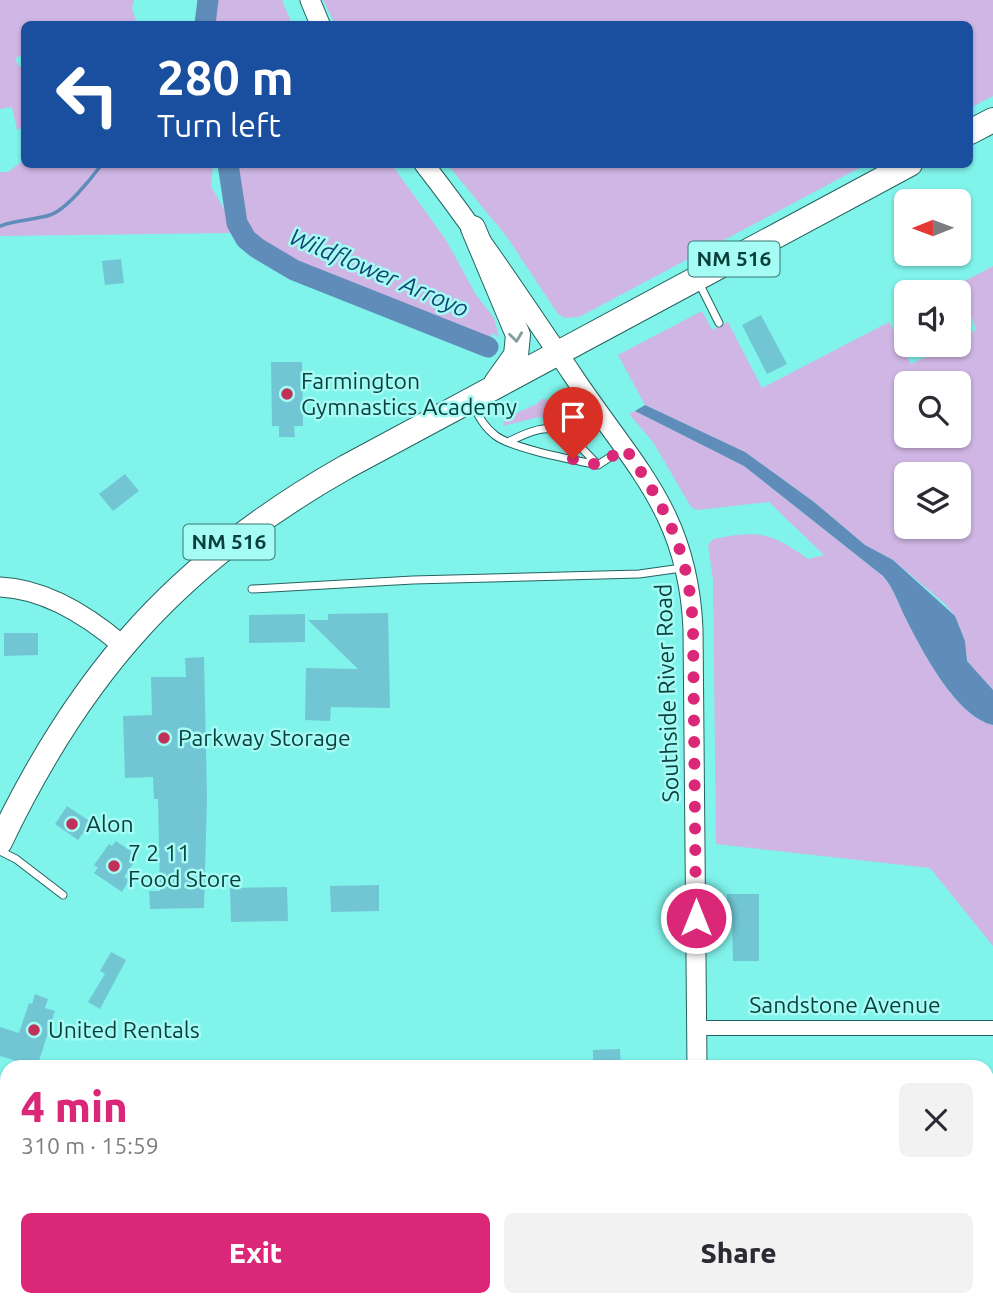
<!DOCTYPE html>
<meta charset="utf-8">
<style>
body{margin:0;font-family:Ubuntu,sans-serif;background:#f2f2f3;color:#2b2b33;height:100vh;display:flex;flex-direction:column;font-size:26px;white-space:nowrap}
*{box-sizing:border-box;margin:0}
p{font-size:23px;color:#7c7c81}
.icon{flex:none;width:38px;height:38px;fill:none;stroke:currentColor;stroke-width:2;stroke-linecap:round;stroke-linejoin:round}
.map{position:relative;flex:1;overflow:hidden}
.panel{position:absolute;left:0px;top:1060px;width:994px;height:247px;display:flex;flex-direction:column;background:#fff;border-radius:21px 21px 0 0;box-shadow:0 2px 5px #0004}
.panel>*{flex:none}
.banner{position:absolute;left:21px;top:21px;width:952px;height:147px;border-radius:10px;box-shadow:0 2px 5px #0004;background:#1a4fa0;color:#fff;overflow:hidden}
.needle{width:46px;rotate:269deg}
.buttons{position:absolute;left:894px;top:189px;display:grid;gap:14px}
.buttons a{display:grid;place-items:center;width:77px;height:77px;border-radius:10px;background:#fff;box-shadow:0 2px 5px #0004;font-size:35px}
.pin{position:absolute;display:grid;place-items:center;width:60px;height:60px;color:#fff;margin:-72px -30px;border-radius:50% 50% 50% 0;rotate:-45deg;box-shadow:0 0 7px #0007}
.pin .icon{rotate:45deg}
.me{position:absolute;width:77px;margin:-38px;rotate:0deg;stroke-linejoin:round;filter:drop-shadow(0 0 5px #0008)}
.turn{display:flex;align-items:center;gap:24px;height:147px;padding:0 21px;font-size:32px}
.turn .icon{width:91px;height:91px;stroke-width:2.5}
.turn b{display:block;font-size:49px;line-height:60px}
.round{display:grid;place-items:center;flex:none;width:74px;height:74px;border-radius:10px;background:#f2f2f3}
.summary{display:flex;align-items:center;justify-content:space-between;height:119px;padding:0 21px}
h1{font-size:42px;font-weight:800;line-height:52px;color:#db2777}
.primary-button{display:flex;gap:14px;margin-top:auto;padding:14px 21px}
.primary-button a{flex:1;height:80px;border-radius:10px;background:#db2777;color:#fff;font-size:28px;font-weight:800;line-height:80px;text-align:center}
.primary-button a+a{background:#f2f2f3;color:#2b2b33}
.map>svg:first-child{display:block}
</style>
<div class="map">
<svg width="993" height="1306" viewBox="0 0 993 1306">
<rect width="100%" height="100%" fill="#80f3eb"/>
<path fill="#cfb6e4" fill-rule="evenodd" d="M0,0H134L132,8L136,21L129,24H24V55L15,58L18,65L24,69V127L17,130L12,107L0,109Z
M214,0H282L292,24H210Z
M323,0H993V96L970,108V24H335Z
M24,160V164L213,165L211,186L225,211L231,233L0,236V172H8Z
M236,165H392L446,240L476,295L494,318L499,337L492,333L491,340C448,323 261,256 244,223C235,205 240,183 236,165Z
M448,165H447H865L579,317L565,318L558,314L507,237Z
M993,266V690L967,661L965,641L955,616L945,604L893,560L865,545L814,502L745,452L645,405L618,355L702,311L712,330L728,322L762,388L889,322L911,364L949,345H959V339L976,330L961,283ZM906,383H959V436H906ZM906,474H959V527H906Z
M542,399L558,401L568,413L567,423L539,417L503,426L505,418L537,404Z
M635,411L744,466L883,576C895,590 899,606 908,623C924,654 957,717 993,725V946L930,868L716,844L713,580L708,545L713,539C758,530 771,532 808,559L824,555L769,502L697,510L691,507L653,442L629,414Z
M712,1300H952V1306H712Z"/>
<path fill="#608cb9" d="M645,405L745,452L814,502L865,545L893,560L955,616L965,641L967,661L993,690V725C957,717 924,654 908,623C899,606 895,590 883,576L744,466L635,411Z"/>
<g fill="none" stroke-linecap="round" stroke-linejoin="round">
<path stroke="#608cb9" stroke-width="3.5" d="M0,226C16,220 34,220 50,215C66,210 91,179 102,164"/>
<path stroke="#608cb9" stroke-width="21" d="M205,24L208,0
M228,164L237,223L246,239L257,248L294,270L488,347"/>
</g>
<path fill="#72c6d4" d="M121,259L124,283L105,285L102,261Z
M761,315L787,364L767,374L742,325Z
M271,362H302L303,426H294L295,437H279V426H272Z
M125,474L139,491L113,511L99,494Z
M388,613L390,708L331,707L330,721L305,720L306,668L358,669L308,620H328V614Z
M305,614V642L249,643V615Z
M4,633H38V655L4,656Z
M204,657L207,798L204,908L150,909L149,891H160L158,799H154L153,777L125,778L123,716L152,715L151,677H186L185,658Z
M67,806L91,822L78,840L55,824Z
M116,841L138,856L124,877L129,880L122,892L94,873L98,868L94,865L109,844L112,846Z
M379,885V911L331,912L330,886Z
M287,887L288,921L231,922L230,888Z
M727,894H759V961H733L732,916H727Z
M111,952L126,960L100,1009L88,1002L105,974L100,971Z
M35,994L48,999L45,1008L55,1011L37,1067L0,1056V1027L19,1033L29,1003L32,1004Z
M620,1049L621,1068L593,1067V1050Z"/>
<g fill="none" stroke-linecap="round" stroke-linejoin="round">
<g stroke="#24635f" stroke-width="9">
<path id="lane" d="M699,283L719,323
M473,405C479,417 485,428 496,436C514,449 575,460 598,465L624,448
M510,441C556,418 563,428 597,464
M252,589L413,580L639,574L682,568
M0,851L16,859L63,895"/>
</g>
<g stroke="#24635f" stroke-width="16">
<path id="street" d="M697,1028H993"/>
</g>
<g stroke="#24635f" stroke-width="21">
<path id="secondary" d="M310,0L320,24
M424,164C477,232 524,303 572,374C633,466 688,511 693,629L697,1068
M0,587C46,589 88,616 122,645
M699,1300V1306"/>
</g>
<g stroke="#24635f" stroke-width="26">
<path id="highway" d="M970,132L993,120
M473,228L518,335L516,355L496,383
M0,842C82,670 180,561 346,467L910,164"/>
</g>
<use href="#lane" stroke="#fff" stroke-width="7"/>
<use href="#street" stroke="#fff" stroke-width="14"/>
<use href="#secondary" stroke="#fff" stroke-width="19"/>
<use href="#highway" stroke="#fff" stroke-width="24"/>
</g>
<defs><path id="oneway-chevron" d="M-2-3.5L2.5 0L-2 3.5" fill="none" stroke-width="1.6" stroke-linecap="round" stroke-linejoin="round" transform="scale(1.75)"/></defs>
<use stroke="#849e9d" href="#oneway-chevron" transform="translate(516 337) rotate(83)"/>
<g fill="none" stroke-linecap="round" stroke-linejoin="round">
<path stroke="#db2777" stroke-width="12" stroke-dasharray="0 21.6" d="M573,459L598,465L625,448C667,509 690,553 693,629L696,918"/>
</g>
<g fill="#c03159" stroke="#a5fcf5" stroke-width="2.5">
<circle cx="287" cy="394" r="7"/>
<circle cx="164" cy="738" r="7"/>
<circle cx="72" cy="824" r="7"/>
<circle cx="114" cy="866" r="7"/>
<circle cx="34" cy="1030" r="7"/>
</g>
<g text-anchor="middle" stroke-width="5" stroke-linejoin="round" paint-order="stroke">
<g fill="#a5fcf5" stroke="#387773" stroke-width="2">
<rect x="688.5" y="241.5" width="91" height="35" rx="5"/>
<rect x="183.5" y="524.5" width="91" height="35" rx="5"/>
</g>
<g font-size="21" font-weight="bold" fill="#093e3b">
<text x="734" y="266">NM 516</text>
<text x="229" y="549">NM 516</text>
</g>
<g font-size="23" fill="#093e3b" stroke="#a5fcf5" text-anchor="start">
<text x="301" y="389">Farmington<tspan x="301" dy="26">Gymnastics Academy</tspan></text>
<text x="178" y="746">Parkway Storage</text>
<text x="86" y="832">Alon</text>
<text x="128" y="861">7 2 11<tspan x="128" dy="26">Food Store</tspan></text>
<text x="48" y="1038">United Rentals</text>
</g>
<g font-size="23" fill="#093e3b" stroke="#a5fcf5">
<text transform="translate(667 693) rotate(-92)" y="8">Southside River Road</text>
<text x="845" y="1013">Sandstone Avenue</text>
</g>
<g font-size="24" font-style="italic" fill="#144672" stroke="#a5fcf5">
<text transform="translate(379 273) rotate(23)" y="8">Wildflower Arroyo</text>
</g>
</g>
</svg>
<div class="buttons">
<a><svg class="needle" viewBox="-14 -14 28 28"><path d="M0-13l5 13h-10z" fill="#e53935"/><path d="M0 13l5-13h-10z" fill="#7c7c81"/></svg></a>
<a><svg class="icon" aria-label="sound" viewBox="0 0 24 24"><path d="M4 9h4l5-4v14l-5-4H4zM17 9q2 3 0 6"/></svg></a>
<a><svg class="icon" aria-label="search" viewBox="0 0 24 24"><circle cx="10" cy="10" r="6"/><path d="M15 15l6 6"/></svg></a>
<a><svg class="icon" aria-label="layers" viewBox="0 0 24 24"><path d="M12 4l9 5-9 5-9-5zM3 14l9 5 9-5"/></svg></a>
</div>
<div class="pin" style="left:573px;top:459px;background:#d93025"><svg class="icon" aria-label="arrive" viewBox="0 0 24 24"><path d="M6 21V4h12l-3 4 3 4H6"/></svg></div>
<svg class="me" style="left:696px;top:918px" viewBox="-20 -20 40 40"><circle r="17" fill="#db2777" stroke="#fff" stroke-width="3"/><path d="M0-11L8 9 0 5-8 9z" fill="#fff"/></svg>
<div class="banner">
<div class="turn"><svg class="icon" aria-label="left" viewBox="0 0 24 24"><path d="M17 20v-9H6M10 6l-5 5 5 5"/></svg><div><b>280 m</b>Turn left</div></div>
</div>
<section class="panel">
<div class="summary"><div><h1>4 min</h1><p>310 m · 15:59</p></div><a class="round"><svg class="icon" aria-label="close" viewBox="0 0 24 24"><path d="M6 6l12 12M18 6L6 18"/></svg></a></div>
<div class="primary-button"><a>Exit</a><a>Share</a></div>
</section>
</div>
